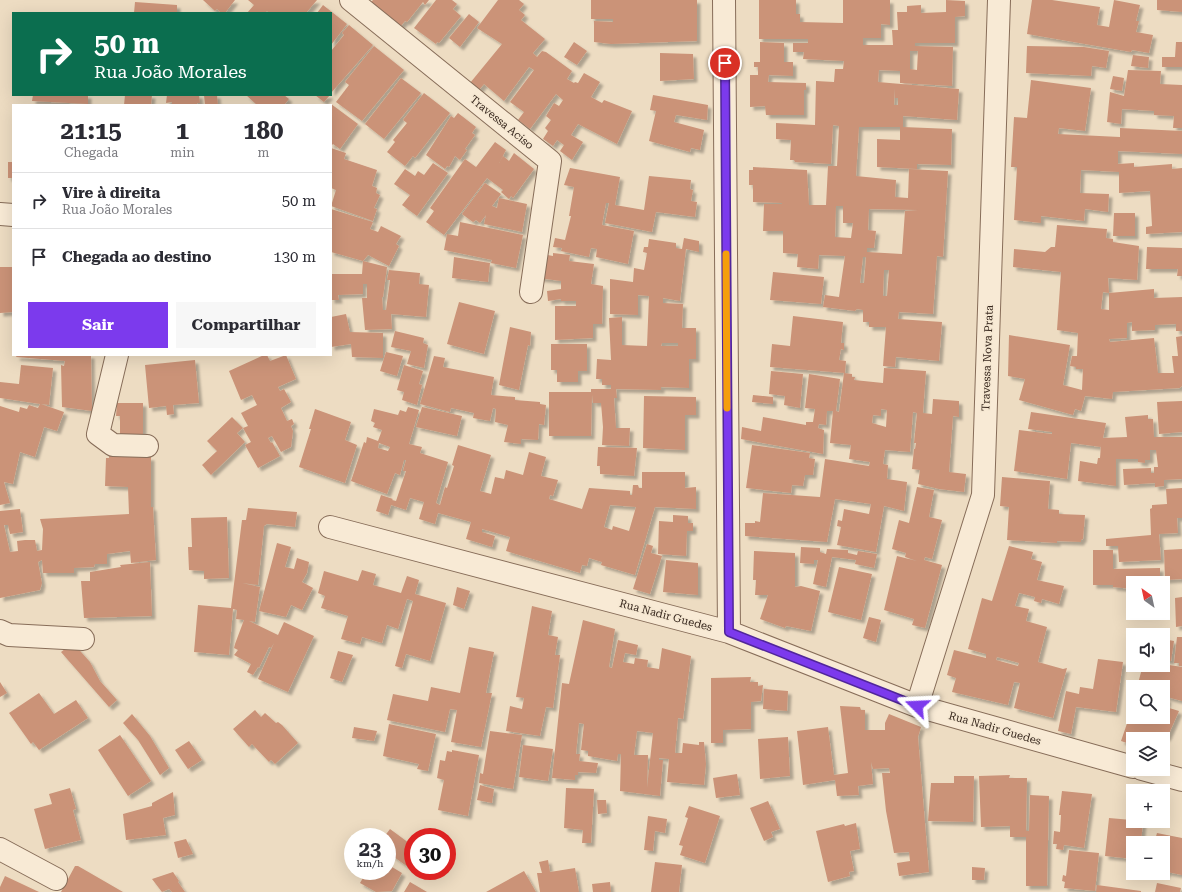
<!DOCTYPE html>
<html lang="pt">
<meta charset="utf-8">
<style>
body{margin:0;font-family:"Roboto Serif",serif;background:#f7f7f7;color:#2b2b33;height:100vh;display:flex;flex-direction:column;font-size:15px;white-space:nowrap}
*{box-sizing:border-box;margin:0}
p{font-size:13px;color:#7c7c81}
.icon{flex:none;width:22px;height:22px;fill:none;stroke:currentColor;stroke-width:2;stroke-linecap:round;stroke-linejoin:round}
.map{position:relative;flex:1;overflow:hidden}
.sheet{position:absolute;left:12px;top:104px;width:320px;height:252px;display:flex;flex-direction:column;background:#fff;border-radius:0px;box-shadow:0 4px 16px #0002}
.sheet>*{flex:none}
.banner{position:absolute;left:12px;top:12px;width:320px;height:84px;border-radius:0px;box-shadow:0 4px 16px #0002;background:#0b6e4f;color:#fff;overflow:hidden}
.needle{width:26px;rotate:327deg}
.fabs{position:absolute;left:1126px;top:576px;display:grid;gap:8px}
.fabs a{display:grid;place-items:center;width:44px;height:44px;border-radius:0px;background:#fff;box-shadow:0 4px 16px #0002;font-size:20px}
.speed{position:absolute;left:344px;top:828px;display:flex;gap:8px;font-size:20px;font-weight:700;text-align:center}
.speed>*{display:grid;place-content:center;width:52px;height:52px;border-radius:50%;background:#fff;box-shadow:0 4px 16px #0002;line-height:1}
.speed small{font-size:10px;font-weight:400}
.speed .limit{border:6px solid #d22;background:#fff;color:#111}
.pin{position:absolute;display:grid;place-items:center;width:34px;height:34px;color:#fff;margin:-17px;border:2px solid #fff;border-radius:50%;box-shadow:0 1px 4px #0007}
.me{position:absolute;width:44px;margin:-22px;rotate:291deg;stroke-linejoin:round;filter:drop-shadow(0 0 3px #0008)}
.turn{display:flex;align-items:center;gap:14px;height:84px;padding:0 16px;font-size:18px}
.turn .icon{width:52px;height:52px;stroke-width:2.5}
.turn b{display:block;font-size:28px;line-height:34px}
.eta{display:flex;justify-content:space-evenly;align-items:center;height:68px;text-align:center}
.eta b{font-size:24px;font-weight:700;line-height:28px}
.action{display:flex;gap:8px;margin-top:auto;padding:8px 16px}
.action a{flex:1;height:46px;border-radius:0px;background:#7c3aed;color:#fff;font-size:16px;font-weight:700;line-height:46px;text-align:center}
.action a+a{background:#f7f7f7;color:#2b2b33}
ul{padding:0;list-style:none}
li{display:flex;align-items:center;gap:12px;height:56px;padding:0 16px;border-top:1px solid #e1e1e2}
li div{flex:1}
li b{display:block;font-size:15px}
li em{font-style:normal}
.map>svg:first-child{display:block}
</style>
<div class="map">
<svg width="1182" height="892" viewBox="0 0 1182 892">
<defs>
<filter id="shadow"><feDropShadow dx="3.5" dy="3.5" stdDeviation="1" flood-color="#0004"/></filter>
</defs>
<rect width="100%" height="100%" fill="#eddcc2"/>
<path fill="#cb9378" fill-rule="evenodd" filter="url(#shadow)" d="M203,0H235L225,13H221L217,9L215,11Z
M248,0H317L306,13H269L267,11L265,13H247L254,5Z
M373,0H429L425,5L423,2L407,22L405,21L400,27L370,3Z
M436,0H452L457,4L453,9L461,16L439,43L437,42L436,44L414,28Z
M498,0H519L524,4L519,10L525,15L521,20L545,39L533,53L537,57L542,51L546,52L572,71L567,79L574,83L575,82L578,83L584,73L600,82L591,97L602,103L604,100L632,111L617,144L578,124L571,135L583,142L572,160L560,151L564,145L557,140L553,146L543,139L548,131L545,128L551,120L546,116L554,103L559,106L563,100L556,94L530,129L518,120L524,112L510,102L534,70L529,67L504,101L484,84L479,90L470,83L502,44L477,28Z
M591,0H697V41L611,44L594,42V21L613,22V19H591Z
M759,0H796V14H800V22L843,23V0H890V25L881,24V38H863V45H893L892,30H898L897,12H907V6L921,5V13L946,12V0L965,1V16L955,17V43H915V46L953,47L952,86L900,83V71L879,70L878,82L959,89L957,120L903,116V127L952,129L951,165L917,164V169L877,167V139L900,140V127H859L856,176L896,180L895,197L908,198L909,169L948,171L943,257L937,256L933,314L899,312L898,319L942,322L939,361L896,357L895,367L883,366L886,327H869V322H863V310L857,309L855,311L823,307L825,295L839,297L845,256L819,255L818,269L797,267L798,254L783,253V231H763L764,204H782V203L753,202V185H749V170H753V167L807,170L809,205H826L828,166H837L839,126L833,125L831,164L795,162L794,160H790L791,140L776,139V123L815,125L816,81L834,82L835,69H843L844,61L803,59L804,52H793V43H808V39H759ZM910,51H918L917,70L910,69ZM895,88V98H898V105H894ZM836,206H843V223H853L851,238L835,237ZM869,209L918,210L905,211L902,254L867,252V248H874L876,231L868,230ZM863,257H866L864,283H860ZM884,270H889L887,296H883Z
M1032,0H1052L1100,7L1097,25L1109,27L1114,0L1140,5L1136,21H1139L1136,32L1153,35L1149,53L1132,50L1131,52L1027,34Z
M1157,0H1182V12L1157,10Z
M135,2L177,5V13H134Z
M323,5L347,24L331,45V13H317Z
M469,14L479,22L460,47L449,38Z
M349,25L373,45L331,93V51L344,35L342,33Z
M574,42L587,51L577,65L564,57Z
M760,42L784,43V62H793V76L769,75L768,82L806,83V90H804V115H766L765,106L750,107V75H758V67H754V62H760Z
M1176,42H1182V67H1162V57H1175Z
M374,46L404,70L362,121L336,102L349,85L345,82Z
M1027,46L1084,47L1109,51L1106,68L1092,66L1091,76L1026,73Z
M660,53L693,54L694,79L660,81Z
M1133,55L1149,57L1148,68L1131,66Z
M1128,70L1161,71L1160,84L1182,85V128H1173L1174,116L1154,115V111L1122,109L1121,124L1107,122L1110,92L1124,96Z
M1113,76L1124,78L1122,91L1110,89Z
M401,78L421,93L384,139L365,124Z
M1031,80L1091,88L1085,131L1059,128L1058,134L1120,137V128L1182,131V154L1118,151V164L1134,163V167L1172,164V169L1182,168V232L1146,234V227L1152,226L1150,191L1119,193V172L1081,170L1080,193L1109,194L1108,212L1085,209L1084,221L1041,216V223L1014,220L1017,167H1011L1014,117L1027,118Z
M424,93L450,113L415,158L413,156L405,166L387,152L395,142L393,140L407,123L403,120Z
M33,95H88V104L32,101Z
M125,95H152L151,105H124Z
M167,95H199L200,103H197L198,105H172V102L166,103Z
M204,95H217L218,105H205Z
M246,95H284L289,99L284,105H257Z
M315,95H330L324,102Z
M653,95L708,105L707,120L676,115L674,122L704,130L700,150L691,148L690,152L649,141L656,111L650,110Z
M331,104L358,124L340,149L333,144L331,146Z
M458,113L476,127L472,133L475,135L465,149L467,150L460,160L455,156L449,167L447,166L445,169L426,155L451,116L454,118Z
M495,142L506,150L499,163L503,156L509,161L514,153L534,169L513,198L511,196L509,199L501,192L503,190L487,178L444,235L426,222L434,211L430,208L465,159L476,167Z
M331,148L346,153L344,159L377,170L372,186L377,188L376,193L380,195L374,208L377,209L373,221L331,206L336,190L331,188Z
M8,162H13V178H8Z
M433,163L448,173L417,216L402,205L410,195L394,184L405,169L415,176L418,171L424,175Z
M570,168L620,177L615,205L644,210L649,176L691,180L690,189L693,190L691,201L697,202L695,217L656,212L652,232L605,223L609,203H606L602,225L634,231L628,264L596,257L597,249L591,248L589,257L561,251L562,248L553,247L555,238L565,240L571,216H569L574,187L564,185Z
M485,183L501,194L492,206L497,208L499,198L527,204L522,232L484,224L486,215L480,223L476,220L473,222L462,214Z
M331,209L373,222L370,229L378,232L381,226L401,236L396,244L399,246L389,266L368,255L363,261L331,252Z
M1114,213H1135V236H1113Z
M460,222L523,235L516,268L491,263L492,260L444,250L447,234L458,236Z
M1057,225L1107,229L1106,238L1113,239V242L1139,246L1137,280L1108,278L1109,293L1103,292L1101,309L1109,310V293L1154,289V298L1182,297V331H1176V324L1155,325V330L1132,331V322L1127,323V338L1109,339L1110,342L1154,338L1158,373H1174L1172,356H1178L1176,337L1182,336V386L1180,388L1113,392L1112,399L1085,396L1081,411L1075,409L1073,415L1019,400L1025,379L1008,376L1009,335L1070,345L1063,385L1082,390L1083,369H1076V367L1070,366L1072,356H1077L1078,333L1057,330L1061,272L1013,267L1014,249L1045,252L1051,247H1055Z
M684,238L699,241V252L686,249L680,301L663,298V303L683,304L682,328H696V359H689V388L661,387V390L616,389L617,398H614L616,428H630L629,446L602,445L603,427L601,403H593L592,395L591,436H549V392H591V389H611V385H602V379H596L597,359L611,360L609,318L622,317V345L647,346L649,296L638,295V315L610,314V279L633,282L634,268L644,270L647,253L643,252L644,247H648L649,239L676,243V248L682,249ZM662,343H678V346H661Z
M1147,247L1182,248V276H1177L1178,269H1146Z
M553,253L570,255L569,261L594,264L591,284L603,286L602,324H593V338L555,340V306H576V301H561V299L548,301L547,291L561,289V281L538,278L542,254L553,256Z
M454,257L490,263L488,282L452,278Z
M363,261L387,267L383,297H382L383,310H386L390,280H387L389,270L420,273L419,284L429,285L426,317L391,314L392,329L365,330L362,298H367V284H363V294L338,295L339,300H331V274H362Z
M0,267H13V312L0,313Z
M773,272L824,277L821,304L770,300Z
M459,302L495,311L484,354L447,344Z
M346,314L350,332L383,333V358L352,357L351,344L331,347V317Z
M793,316L843,322L841,343H844V350L841,349L839,360L846,361L845,373L770,367L772,344L790,346Z
M510,327L531,332L530,346L528,345L519,390L499,385Z
M395,331L424,338L423,343L428,345L424,368L407,364L411,351L391,347Z
M551,344H587V371H578V382H557V370H551Z
M386,352L403,356L397,376L380,371Z
M17,355H91L92,411L62,407L61,365L64,366L65,361L16,357Z
M264,355H267L270,361L286,355L296,379L278,387L280,391L284,389L291,402L281,408L287,421L292,419L294,424L291,426L293,431L291,447L281,452L272,436L268,438L271,443L272,442L280,456L258,468L245,445L251,442L243,428L248,426L241,413L257,405L252,395L241,400L229,371Z
M434,356L445,358L443,367L494,377L491,395L515,397V400L540,402V404L546,405L544,425L539,424L538,440L521,439V444L504,442L508,425L495,422L496,409L493,408L490,421L473,418L474,413L451,408L450,412L420,404Z
M195,360L199,403L173,405L174,414L167,415L166,406L149,408L145,365Z
M21,365L53,368L49,405L41,404L64,412L57,431L44,427L35,457L20,452L13,484L4,482L10,503L0,505V406L19,412L20,407L27,409L29,405L38,408L40,404L0,398V382L19,384Z
M404,365L423,371L419,384L422,385L417,405L402,400L404,392L397,390Z
M884,368L926,371L923,413L932,414L933,399L959,401V417L953,416L949,472L966,474L964,492L939,489L918,484L920,470L912,469L914,449H915L916,443H914L917,413L913,412L910,452L885,450L883,464L888,465L887,479L907,482L904,511L884,506L876,552L837,545L841,527L837,526L838,520L842,521L844,509L869,514L871,504L835,499L827,542L745,536V523H755V521L760,522L763,493L820,497L825,459L869,466L870,462L849,459L851,445L830,443L833,411H827L826,425L819,424L818,428L824,430L823,454L741,439L742,427L761,431L763,417L806,425V422H813L815,409L805,408L809,374L840,379L836,411L839,412L844,373L852,374V377H855L854,380L883,383ZM881,409L887,410L886,427L872,423L873,415L881,416Z
M771,371L803,374L800,408L784,405L785,396L769,394Z
M753,395L773,397V404L752,402Z
M644,396L696,397V415H685V450L643,448Z
M1182,401V432L1159,434L1157,402Z
M117,403H143V441H120V416H116Z
M408,407L419,410L409,444L422,447L420,453L448,462L436,503L440,505L445,487L447,488L454,466L452,465L458,445L491,455L480,491L491,494L495,477L504,479L506,470L523,475L529,452L546,457L541,476L558,480L553,496L550,495L549,499L582,509L589,488L630,491V495H632L633,485H638L639,488H642V472H685V488L696,487V509L655,507L635,575L601,565L602,562L589,558L587,566L582,565L580,573L519,555L506,551L510,537L482,529V532L495,536L492,547L466,539L471,522L438,513L435,524L419,519L424,502L410,498L406,510L391,505L388,515L376,511L381,495L393,499L392,500L396,501L406,471H403L406,460H404L400,475L395,473L387,494L351,481L364,442L366,443L367,437L378,441L382,430L373,427L375,423L371,421L374,409L398,415L400,410L406,412ZM379,443L390,447L388,451L378,448ZM610,505L636,507L629,531L613,526L612,530L604,527Z
M422,407L462,416L457,436L416,427Z
M315,409L351,422L345,440L357,445L345,483L299,467L311,429H309Z
M1031,412L1106,423L1103,438L1127,437L1125,417L1148,415V419H1153L1154,437H1182V479L1164,480V486L1155,487V483L1124,485L1123,469L1151,468V473H1154V467H1158L1156,450H1150V460H1145V463L1138,462V459H1116V486L1078,481L1080,461L1097,464L1098,458H1100L1101,444V447L1071,443L1067,479L1014,471L1019,430L1052,434V432L1028,429Z
M232,417L243,428L237,433L245,442L211,475L202,465L217,451L207,441Z
M752,445L810,453L809,458L815,459L813,475H805L803,486L792,485L791,493L746,488Z
M598,447L637,448L634,476L600,474V466H597Z
M110,448H127V457H151V507H153L156,560L131,563L130,551L107,554V564H95L94,567L74,568V573H43L42,560L38,562L42,583L40,590L0,598V511L20,509L23,532L10,534L8,525H4L10,552L18,551L17,541L25,540H35L37,551L42,550L43,529L40,519L129,514L128,487L105,486L106,458H109Z
M1002,477L1050,481L1048,509L1059,510V514L1085,515L1083,539L1081,540V542L1057,541V543L1007,540L1009,507L1000,506Z
M917,487L934,490L929,517L942,520L932,559L925,557L924,560L942,565L925,628L912,625L914,619L884,610L897,556L917,561L905,557L906,553L892,549L899,520L909,523Z
M1182,488V518H1177L1178,533L1159,534L1161,560L1119,562L1118,546H1106V539L1151,535L1150,509L1152,508V505L1167,504L1166,489Z
M248,508L297,512L295,527L267,524L264,526L258,585L242,583L260,587L255,622L249,621L278,635L284,622L314,636L288,692L258,679L274,643L271,648L269,647L259,668L258,667L253,675L247,672L251,664L234,655L238,650L234,648L235,644L244,620L236,619L237,610L233,609L229,655L194,652L198,605L231,608L242,520H246Z
M673,515L688,516V523H693V531H687L686,556L658,554L659,521L673,522Z
M227,517L229,578L204,579V571L189,570L188,547H192L191,518Z
M277,543L291,547L285,567L294,569L297,558L309,562L307,573L302,582L313,588L302,610L291,605L286,617L259,611Z
M647,544L653,546L651,553L662,556L650,594L633,589Z
M1009,546L1033,552L1031,559L1042,562L1037,580L1064,586L1059,604L1042,599L1041,603L1034,601L1035,597L1019,593L1015,606L1029,609L1026,621L1047,627L1038,662L1063,669L1067,668L1053,718L1014,708L1020,683L1014,682L1008,705L952,692L956,678L947,675L954,650L986,658V654L968,649L982,598L992,601ZM997,657L1019,663L1018,666L996,660Z
M801,547L820,548V552L826,554L827,549L848,550V553L857,555L858,551L877,554L874,568L855,564L856,560L832,557L826,587L813,584L818,560H814V564L800,563Z
M1182,549V579L1165,580L1164,550Z
M1093,550H1113V569L1160,568V582L1133,583V589L1113,587V585H1093Z
M754,551L795,553V587L801,586L820,591L811,631L786,626L785,628L760,619L768,595H755L756,580H753Z
M666,560L698,563V595L663,592Z
M150,562L152,616L84,618L81,581H90V572L121,567L120,565Z
M839,567L872,574L861,620L828,612Z
M362,570L376,574L373,585L401,593L407,576L419,580L415,594L446,603L430,661L406,654L402,668L395,666L413,601L407,599L398,629L387,625L382,643L362,637L360,644L341,639L348,616L321,608L325,596L318,593L324,571L358,581Z
M457,587L470,591L464,609L453,605Z
M1182,597V626L1176,627L1175,598Z
M532,606L552,611L548,635L558,637L555,655H560L553,708L546,707L540,736L506,731L510,706L522,709L524,698L516,697Z
M869,617L881,620L876,642L863,638Z
M583,620L615,629L609,667L612,668L618,640L638,645L636,655L625,653L623,662L634,664L635,658L648,660L647,667L659,669L662,648L691,656L683,719L678,718L675,753H682L683,743L699,745V742H704L706,764L704,785L667,782L669,759L659,758V760H663L660,796L620,791L621,754H618L617,761L588,756V751L581,750L584,724L579,723L576,754H580L579,761L598,763L596,773L578,772V775H575V780L552,778L562,683L569,684ZM637,731L653,733L647,788L648,755H634Z
M1177,637H1182V666H1179V663H1174Z
M1163,639L1174,641L1171,661L1163,660Z
M73,643L90,662L100,681L117,700L109,707L61,652Z
M469,647L494,652L486,693H492L481,747L451,742L457,710L450,709L445,732L387,720L393,694L428,701L431,687L460,693Z
M338,651L353,655L342,682L330,678Z
M1098,659L1123,662L1116,712L1076,707L1071,734L1058,731L1066,691L1079,694L1080,687L1093,689Z
M1163,664L1182,667V701L1163,696V687H1137L1143,665Z
M751,677L750,682H758V686L763,685L761,701L751,702V729L723,730V743H711V678Z
M0,682L7,693L0,697Z
M764,689L788,691L787,711L763,709Z
M39,693L54,714L76,700L88,718L39,750L33,742L31,744L9,713Z
M1163,698L1168,699L1166,707L1179,711L1167,738L1159,735L1158,739H1133V745L1121,741L1133,706V717H1163Z
M840,706L860,707L861,710H865V730H885V723L889,714L921,727L918,737L929,872L899,876L897,863L910,861L909,852L894,853L886,811L882,773H890L889,768L873,769L871,762L873,784L858,786L859,795L837,796L835,780L803,785L797,731L828,727L834,775L848,773Z
M255,710L261,717L265,713L276,723L278,722L282,725L298,743L275,764L271,760L269,762L252,744L249,747L233,729Z
M132,714L150,736L169,768L160,775L138,740L123,723Z
M389,724L436,734L428,771L417,769L419,764L383,756Z
M354,727L377,731L374,741L352,738Z
M490,731L522,735L513,789L479,783L480,773L483,774Z
M120,735L151,781L128,796L98,750Z
M788,737L790,776L760,779L758,739Z
M189,741L202,760L188,769L175,750Z
M523,745L553,749L548,781L519,777Z
M452,750L479,755L468,816L438,810L444,780L437,778L440,760L445,761L447,751L452,752Z
M737,774L740,795L716,798L713,778Z
M1010,775L1009,778H1027L1026,831H1029L1030,795L1049,796L1047,886H1026V837H1010V826L981,827L979,776Z
M954,776H974L973,822L928,821L931,783H954Z
M480,785L494,789L492,803L477,800Z
M70,788L76,809L73,810L81,840L45,849L34,809L52,804L49,794Z
M566,788L594,789L591,843H582L583,830L564,828Z
M1062,791L1092,794L1084,848L1064,845L1063,850L1056,849L1057,844H1053L1054,831L1060,832L1061,815H1059Z
M173,792L175,815L163,818L166,835L126,840L123,814L152,806V803Z
M597,800H606L607,813L598,814Z
M768,801L780,829L771,832L773,837L764,841L750,808Z
M689,806L720,816L705,863L680,855L683,846L679,845L688,818L685,817Z
M648,816L667,819L665,833L655,831L653,851L644,850Z
M1109,818L1143,821L1141,843H1133V859L1105,856Z
M856,823L860,849L850,851L854,871L849,872L850,876L828,882L816,831L844,824L845,826Z
M390,829L413,846V861L408,867L387,852V837H384Z
M1157,833L1182,838V875L1167,872L1166,875L1158,874L1163,873V843H1154Z
M186,839L193,854L178,858L174,842Z
M1069,850L1099,853L1095,891L1064,888L1065,882L1062,881L1063,875L1066,876Z
M548,860L550,872L575,868L579,892H540L537,873H542L539,862Z
M655,862L682,865L679,892H651Z
M387,864L402,873L392,891L376,892L360,883L367,871H387Z
M75,866H78L123,892H61Z
M972,867L985,868L984,880H972Z
M524,871L536,892H486Z
M173,872L179,881L178,882L185,892H172L169,889L162,892L152,879Z
M5,876L39,892H0V887Z
M410,882L427,892H404Z
M610,882L611,892H593L592,884Z
M1157,883L1181,888L1180,892H1155Z
M1097,885L1141,891V892H1096Z"/>
<g fill="none" stroke-linecap="round" stroke-linejoin="round">
<g stroke="#876d59" stroke-width="24">
<path id="minor" d="M351,0L550,161L531,292
M724,0L729,632
M0,214L13,215
M117,355L98,434L113,445L147,446
M330,527L729,632L917,706L1133,767
M0,631L9,635L83,639
M917,706L983,495L999,0
M1142,769L1182,780
M0,849L56,879"/>
</g>
<use href="#minor" stroke="#f8ead5" stroke-width="22"/>
</g>
<g fill="none" stroke-linecap="round" stroke-linejoin="round">
<g stroke="#51269a" stroke-width="10">
<path id="route" d="M725,63L729,632L917,706"/>
</g>
<use href="#route" stroke="#7c3aed" stroke-width="7"/>
<path stroke="#f59e0b" stroke-width="7" d="M726,254L727,408"/>
</g>
<g text-anchor="middle" stroke-width="3" stroke-linejoin="round" paint-order="stroke">
<g font-size="11" fill="#37271d" stroke="#f5e7d1">
<text transform="translate(502 122) rotate(39)" y="4">Travessa Aciso</text>
<text transform="translate(987 358) rotate(-88)" y="4">Travessa Nova Prata</text>
<text transform="translate(666 615) rotate(15)" y="4">Rua Nadir Guedes</text>
<text transform="translate(995 728) rotate(16)" y="4">Rua Nadir Guedes</text>
</g>
</g>
</svg>
<div class="fabs">
<a><svg class="needle" viewBox="-14 -14 28 28"><path d="M0-13l5 13h-10z" fill="#e53935"/><path d="M0 13l5-13h-10z" fill="#7c7c81"/></svg></a>
<a><svg class="icon" aria-label="sound" viewBox="0 0 24 24"><path d="M4 9h4l5-4v14l-5-4H4zM17 9q2 3 0 6"/></svg></a>
<a><svg class="icon" aria-label="search" viewBox="0 0 24 24"><circle cx="10" cy="10" r="6"/><path d="M15 15l6 6"/></svg></a>
<a><svg class="icon" aria-label="layers" viewBox="0 0 24 24"><path d="M12 4l9 5-9 5-9-5zM3 14l9 5 9-5"/></svg></a>
<a>+</a>
<a>−</a>
</div>
<div class="speed"><div>23<small>km/h</small></div><div class="limit">30</div></div>
<div class="pin" style="left:725px;top:63px;background:#d93025"><svg class="icon" aria-label="arrive" viewBox="0 0 24 24"><path d="M6 21V4h12l-3 4 3 4H6"/></svg></div>
<svg class="me" style="left:917px;top:706px" viewBox="-20 -20 40 40"><path d="M0-17L14 15 0 8-14 15z" fill="#7c3aed" stroke="#fff" stroke-width="4"/></svg>
<div class="banner">
<div class="turn"><svg class="icon" aria-label="right" viewBox="0 0 24 24"><path d="M7 20v-9h11M14 6l5 5-5 5"/></svg><div><b>50 m</b>Rua João Morales</div></div>
</div>
<section class="sheet">
<div class="eta">
<div><b>21:15</b><p>Chegada</p></div>
<div><b>1</b><p>min</p></div>
<div><b>180</b><p>m</p></div>
</div>
<ul>
<li><svg class="icon" aria-label="right" viewBox="0 0 24 24"><path d="M7 20v-9h11M14 6l5 5-5 5"/></svg><div><b>Vire à direita</b><p>Rua João Morales</p></div><em>50 m</em></li>
<li><svg class="icon" aria-label="arrive" viewBox="0 0 24 24"><path d="M6 21V4h12l-3 4 3 4H6"/></svg><div><b>Chegada ao destino</b></div><em>130 m</em></li>
</ul>
<div class="action"><a>Sair</a><a>Compartilhar</a></div>
</section>
</div>
